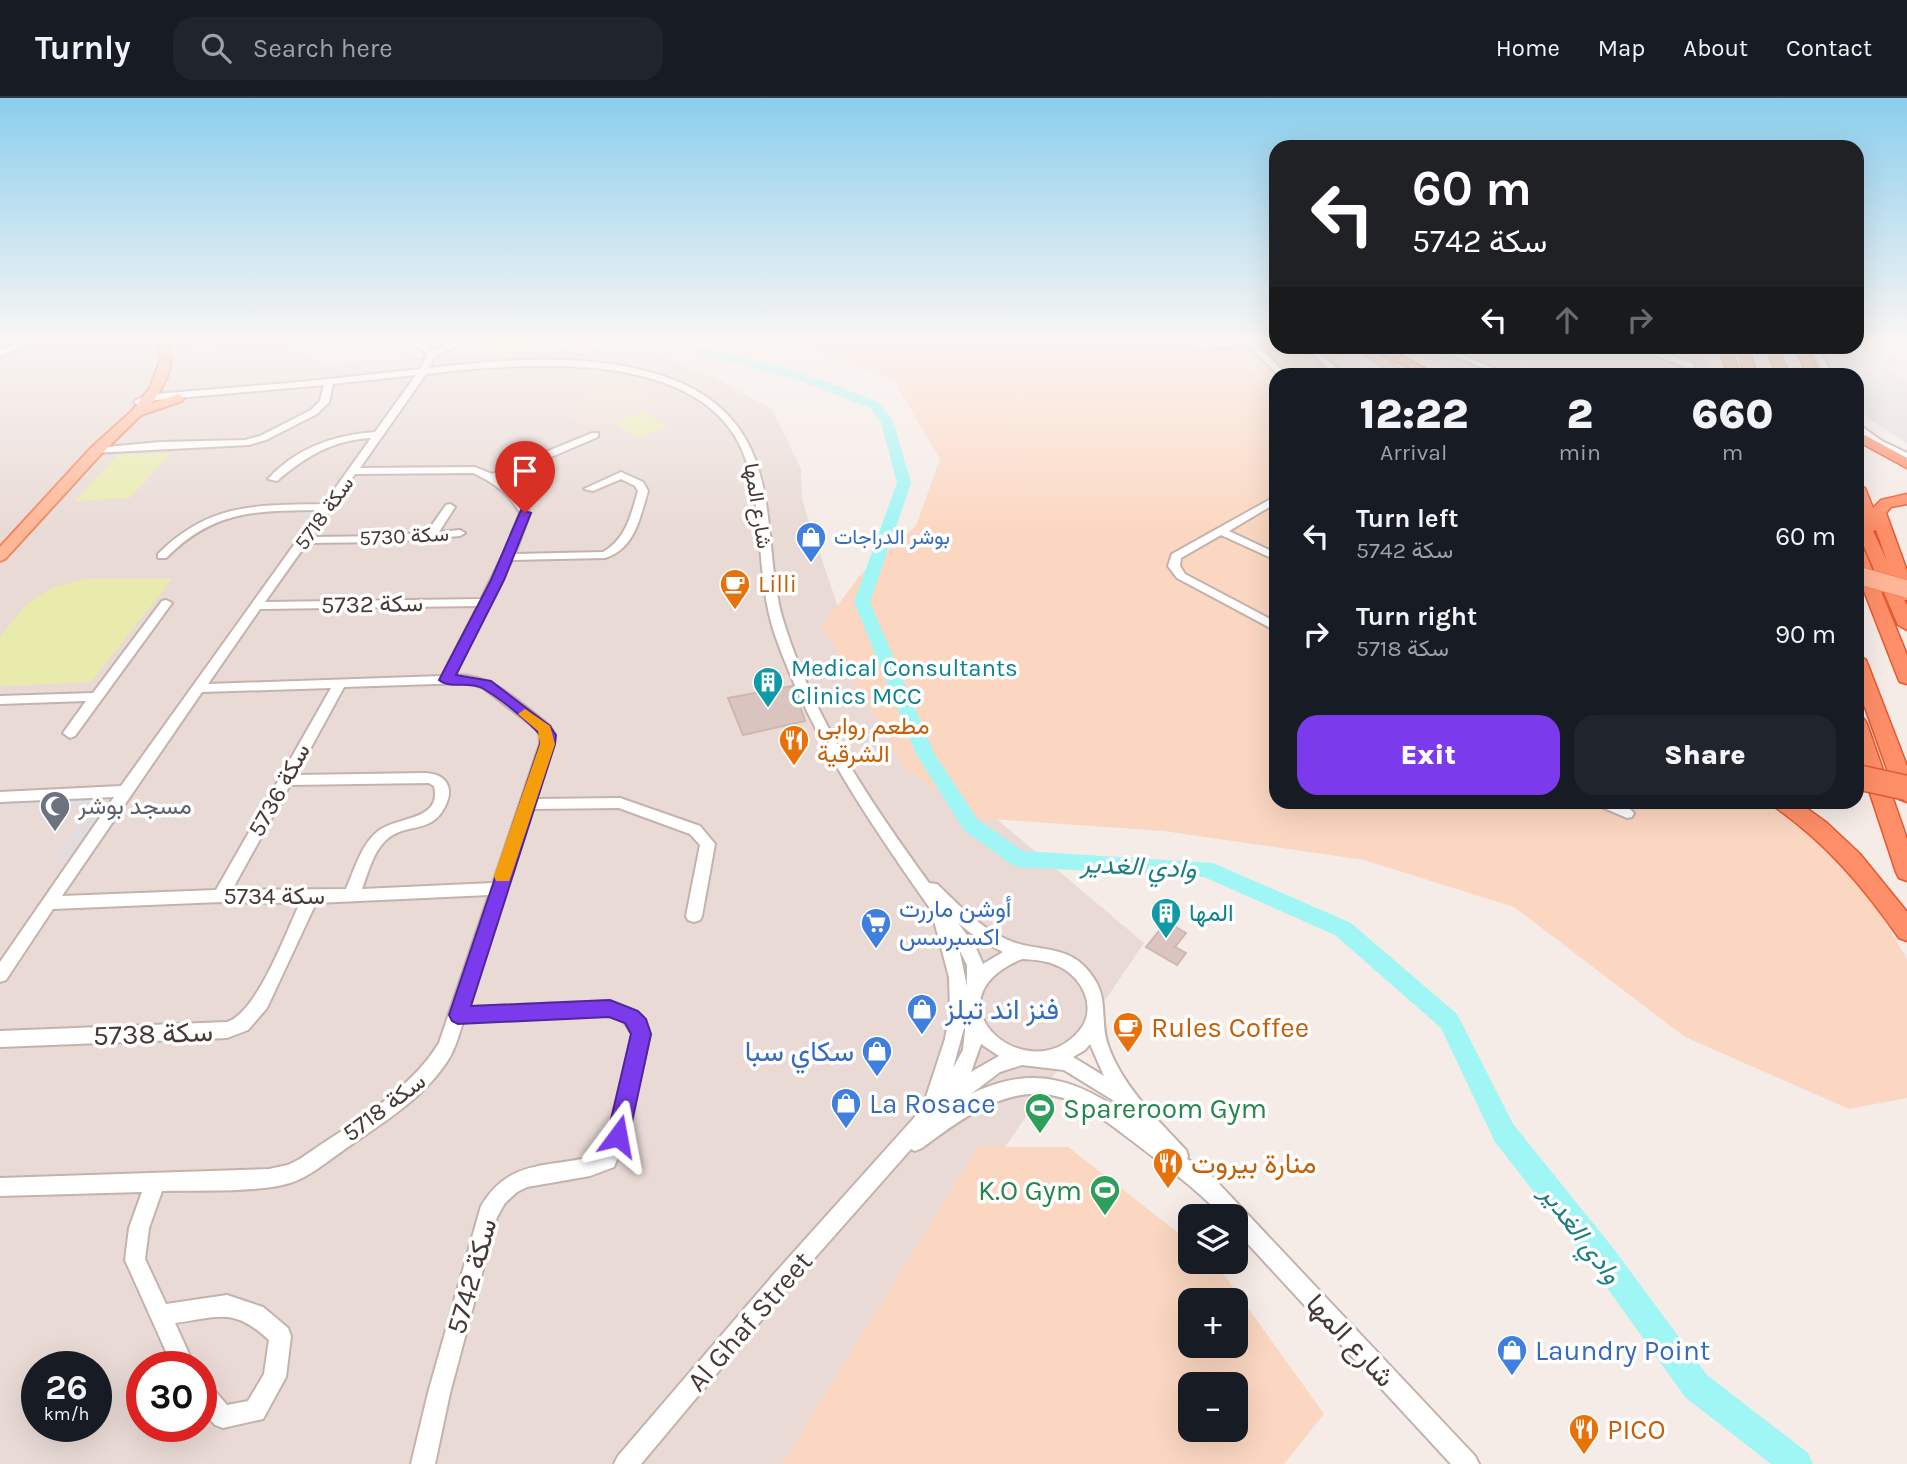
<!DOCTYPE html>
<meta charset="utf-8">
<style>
body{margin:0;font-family:Karla,Vazirmatn,sans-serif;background:#20242c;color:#f1f3f6;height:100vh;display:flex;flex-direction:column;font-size:26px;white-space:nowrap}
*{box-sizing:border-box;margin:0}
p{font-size:23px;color:#9ea1a6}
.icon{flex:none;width:38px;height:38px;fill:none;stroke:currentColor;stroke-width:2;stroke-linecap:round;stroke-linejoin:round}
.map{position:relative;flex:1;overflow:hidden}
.sheet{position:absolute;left:1269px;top:270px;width:595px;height:441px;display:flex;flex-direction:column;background:#171b24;border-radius:21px;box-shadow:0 7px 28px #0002}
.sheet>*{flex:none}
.banner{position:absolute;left:1269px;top:42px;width:595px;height:214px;border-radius:21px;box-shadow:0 7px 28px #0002;background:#202124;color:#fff;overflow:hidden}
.buttons{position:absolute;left:1178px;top:1106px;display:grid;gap:14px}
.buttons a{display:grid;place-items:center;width:70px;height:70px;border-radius:14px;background:#171b24;box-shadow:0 7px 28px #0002;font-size:35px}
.speed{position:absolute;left:21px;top:1253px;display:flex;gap:14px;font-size:35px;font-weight:700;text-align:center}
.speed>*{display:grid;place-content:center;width:91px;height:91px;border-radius:50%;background:#171b24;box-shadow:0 7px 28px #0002;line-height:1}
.speed small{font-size:18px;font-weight:400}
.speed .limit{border:10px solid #d22;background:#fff;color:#111}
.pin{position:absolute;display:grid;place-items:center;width:60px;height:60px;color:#fff;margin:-72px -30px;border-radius:50% 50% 50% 0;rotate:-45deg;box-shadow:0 0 7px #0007}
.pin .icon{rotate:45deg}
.me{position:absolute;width:77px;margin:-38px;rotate:13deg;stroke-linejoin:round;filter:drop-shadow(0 0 5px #0008)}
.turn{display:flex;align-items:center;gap:24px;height:147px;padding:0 28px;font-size:32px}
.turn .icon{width:91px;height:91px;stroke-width:2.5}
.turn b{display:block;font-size:49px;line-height:60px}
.lanes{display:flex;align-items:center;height:66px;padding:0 28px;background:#0003;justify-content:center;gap:35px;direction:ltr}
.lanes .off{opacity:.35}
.eta{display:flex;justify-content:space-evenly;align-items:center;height:119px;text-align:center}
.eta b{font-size:42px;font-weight:800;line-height:49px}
.cta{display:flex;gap:14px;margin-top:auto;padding:14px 28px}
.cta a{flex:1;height:80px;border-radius:21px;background:#7c3aed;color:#fff;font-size:28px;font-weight:800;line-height:80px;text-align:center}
.cta a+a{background:#20242c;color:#f1f3f6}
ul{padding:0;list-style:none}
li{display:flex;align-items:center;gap:21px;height:98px;padding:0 28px}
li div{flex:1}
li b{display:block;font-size:26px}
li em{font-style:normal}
header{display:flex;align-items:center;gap:42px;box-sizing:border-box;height:98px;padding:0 35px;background:#171b24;border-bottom:2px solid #363941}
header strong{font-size:33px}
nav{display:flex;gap:38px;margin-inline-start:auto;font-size:24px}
.search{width:490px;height:63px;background:#20242c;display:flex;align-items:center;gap:18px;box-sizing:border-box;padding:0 24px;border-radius:21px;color:#9ea1a6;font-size:26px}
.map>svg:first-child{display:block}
</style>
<header>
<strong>Turnly</strong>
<div class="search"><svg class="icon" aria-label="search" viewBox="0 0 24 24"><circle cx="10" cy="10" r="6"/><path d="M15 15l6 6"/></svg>Search here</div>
<nav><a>Home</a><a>Map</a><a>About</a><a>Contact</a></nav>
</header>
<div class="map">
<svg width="1907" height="1366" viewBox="0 0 1907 1366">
<rect width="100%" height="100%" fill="#f5ebe7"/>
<path fill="#e9dad5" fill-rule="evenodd" d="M0,240H189L196,250L274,241L325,266L582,249L651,254L715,280L772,311L801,371L802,402L849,542L923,659L1144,845L867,1252L802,1366H0ZM37,1269H96V1328H37ZM142,1269H201V1328H142Z"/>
<path fill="#e7dddc" d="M1393,249H1669L1709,261V276H1461Z"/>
<path fill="#efdad0" d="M590,280L629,284L654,292L662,298L637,307L667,329L636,340L616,326H577L567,321Z"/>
<path fill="#e9ebad" d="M487,240H537L511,259L469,252Z
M644,314L667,329L637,340L615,324Z
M170,355L130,400L75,403L118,357Z
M85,481H172L91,584L0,588V539L6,531L29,504L54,489Z"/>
<path fill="#fbd7c1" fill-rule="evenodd" d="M753,240H1276V248L1334,249L1368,276H1276V704H1771L1794,717L1867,793L1907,861V1000L1849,1011L1685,939L1514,809L1364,762L1164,733L975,720L905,670L822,528L862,475L916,428L940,361L894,283L810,250Z
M978,1049H1068L1190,1144V1164H1215L1324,1316L1284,1366H782ZM1190,1202H1236V1248H1190ZM1190,1286H1236V1332H1190Z"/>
<path fill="#e2dddc" d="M1864,244L1907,268L1886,270L1907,282V345L1872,323L1857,309V276H1840L1826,249L1857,248V245Z
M91,698L84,708L0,711V702Z
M85,719H101L68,764H51Z"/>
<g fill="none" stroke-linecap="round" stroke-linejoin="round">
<path fill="#a0f5f5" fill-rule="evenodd" d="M634,240H657L755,262L803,275L878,304L893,323L911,385L870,504L934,655L978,722L1023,753L1213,765L1351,825L1457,916L1513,1026L1613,1150L1707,1277L1808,1355L1813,1366H1771L1685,1299L1593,1170L1495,1044L1441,930L1335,837L1204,779L1019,769L1012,767L964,732L916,656L854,504L897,385L881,324L870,310L795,281Z"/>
</g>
<path fill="#dac4bf" stroke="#d2b6ae" stroke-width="2" d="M793,588L805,623L743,637L728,600Z
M1163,828L1171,832L1174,828L1186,835L1175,849L1186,855L1177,867L1146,849Z"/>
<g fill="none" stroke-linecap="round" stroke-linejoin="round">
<g stroke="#c4b2ac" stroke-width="4">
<path id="minor" d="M31,240H43L0,258V252Z
M409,240H418L432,253L460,240H472L434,259L429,270C529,258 712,242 755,361C775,415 767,474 785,528C815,623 871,705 929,785L937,786C959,807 980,830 1008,842C1036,855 1068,845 1090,875C1111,901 1098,922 1109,950C1124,990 1157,1021 1186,1052L1188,1058L1187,1061L1205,1071L1475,1358L1479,1366H1451L1236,1133V1118H1222C1196,1090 1166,1069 1135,1045C1117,1032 1099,1016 1078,1006C1019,977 968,1016 922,1050L915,1053L911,1051L789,1189L641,1366H614L618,1358L775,1175L922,1011L945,941L950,913L949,879L933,819L934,816C872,728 811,640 775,537C756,481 764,421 747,365C711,246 521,265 426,276L360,370L475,369L492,376L592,335H598V339L499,381L520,399L530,415L515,456L603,454C626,441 631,417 638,393L635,388L621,381L593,393L584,391L621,374L643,384L648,393C640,419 635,451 605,460L512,462L455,577C493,576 521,606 550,628L554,646L536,701L620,700L700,728L715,746L702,818L700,822L694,824L688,822L686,818L700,747L690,736L619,710L533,711L468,909L610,903L636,913L643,920L650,936L627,1038L614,1069L590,1078L527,1089L517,1094L505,1105L497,1119L450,1295L435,1366H411L428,1295L481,1108C512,1057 552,1072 601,1056L609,1038L632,936L624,924L610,917L463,924C458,940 454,955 444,968C419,1004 376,1029 341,1054C325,1065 309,1079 290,1085C257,1095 198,1092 162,1093L149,1130L145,1161L166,1206L227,1197L263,1209L288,1230L291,1238L286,1279L263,1321L223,1330L215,1327L201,1311V1283L209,1286L227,1307L248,1303L264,1276L269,1242C233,1209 220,1219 175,1225L195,1269H173L125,1162L129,1130L142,1094L0,1098V1080L269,1071L288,1067L300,1061C348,1027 408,996 439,945L489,797L316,805L267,910L248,932L227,940L0,949V933L227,924C257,915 286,834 300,805L221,804L53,811L6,882L0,884V864L114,699L0,704V694L121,688L319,412C254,413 214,412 166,460H158V456C209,405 256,407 324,406L371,340C332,342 305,359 277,383L268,381C296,350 334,337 375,334L416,277L333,286L329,304L317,316L266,342L249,347L93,355L91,353L96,350L160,344L245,342L260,338L311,312L320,303L324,287L156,302L139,307L134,304L136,302L155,296L301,284L420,271L427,257ZM473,375C493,384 510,396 520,415L502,459L481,501L265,504L307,445L387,444L460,438L465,435L460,432L439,434L455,409L450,406L446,407L427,434L387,438L311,439L355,376ZM478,508L442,578L208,586L260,511ZM466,585L482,589L539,633L540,646L493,785L362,791C368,775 373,754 386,742C407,723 434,738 447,704C449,698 450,694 448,688C444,678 436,676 426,675L296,677L344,589ZM331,590L216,792L62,798L202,594ZM429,685L434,688C443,724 394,718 377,734C361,747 354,773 346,791L232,792L290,687ZM958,825L977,840L1003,854L983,866L975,848ZM959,851L967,867V888ZM1022,861C1035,862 1046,862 1058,868C1083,879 1098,911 1079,933C1028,994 921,903 1022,861ZM966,923L963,952L953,970ZM981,946L999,958L971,974ZM1090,946L1104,978L1073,959L1085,952ZM1022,967L1064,972L1124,1009L1133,1022C1081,982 1033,965 971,996L1000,974Z
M1165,240H1181L1201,246L1242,242L1240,240H1276V244L1257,246L1286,276H1278L1248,247L1201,250Z
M1304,248H1313L1343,276H1334Z
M1430,248H1442L1507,276H1497Z
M1678,248H1686V249L1682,251Z
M1810,248H1818L1832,276H1824Z
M1657,252L1694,266L1695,268L1685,276H1676L1685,269L1654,257V253Z
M1857,325L1882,343L1907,355V362L1876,347L1857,332Z
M1276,398V405L1229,433L1276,455V462L1221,437L1181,460L1180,468L1185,476L1276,524V533L1177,480L1168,468L1172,456Z
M166,502L172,505L75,638L70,640L63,635L86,603L0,606V598L93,595L162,503Z
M1597,704C1610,703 1625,704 1634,715L1632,719L1627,720L1599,708Z"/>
</g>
<g stroke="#ec885e" stroke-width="4">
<path id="major" d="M165,240C179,262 165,287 151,306L178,296L184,300L182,303L141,317L101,356L5,461L0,463V449L91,350L132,313L150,290L161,261L156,243Z
M1355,248H1368L1406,276H1393Z"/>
</g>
<g stroke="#e8582e" stroke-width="3">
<path id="highway" d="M1366,248H1383L1436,276H1421Z
M1718,248H1730L1740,276H1728Z
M1737,248H1749L1756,276H1744Z
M1765,248H1777L1789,276H1777Z
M1794,248H1806L1819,276H1807Z
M1857,333L1907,360V370L1857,343Z
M1857,386L1865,390L1873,410L1881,402L1907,396V406L1891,409L1886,415L1907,473V502H1904L1907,507V532L1898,527L1857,432ZM1876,432L1887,463L1873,433Z
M1857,449L1865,454L1907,557V586L1900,584L1898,580L1857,475Z
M1857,556L1866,562L1907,668V704L1899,701L1896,696L1857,587Z
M1857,619L1864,621L1867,626L1907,741V783L1899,780L1896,774L1857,656Z
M1773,704H1798L1827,725L1860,756L1907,814V843L1899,840C1864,789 1826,745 1775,709Z"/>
</g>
<use href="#minor" fill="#fff" fill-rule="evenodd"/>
<use href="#major" fill="#ffb696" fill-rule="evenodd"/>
<use href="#highway" fill="#ff8f68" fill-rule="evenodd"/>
<g stroke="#ec885e" stroke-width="19" stroke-linecap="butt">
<path id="major-bridge" d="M1857,477L1907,491"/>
</g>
<g stroke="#e8582e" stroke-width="27" stroke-linecap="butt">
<path id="highway-bridge" d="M1857,679L1907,690"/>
</g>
<use href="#major-bridge" stroke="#ffb696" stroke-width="17"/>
<use href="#highway-bridge" stroke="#ff8f68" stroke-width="24"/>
</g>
<linearGradient id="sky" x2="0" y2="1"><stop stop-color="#8bceed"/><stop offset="0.56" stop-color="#faf6f4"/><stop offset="1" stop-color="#faf6f4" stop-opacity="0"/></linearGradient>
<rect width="1907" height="432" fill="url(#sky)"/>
<path fill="#7c3aed" stroke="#51269a" stroke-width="2" d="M521,412L531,415L504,482L456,577L491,583L550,628L556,637L555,646L471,908L610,902L638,913L646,921L651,936L629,1038L626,1045L618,1048L611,1045L607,1038L631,936L625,925L609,919L458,926L452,923L449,917L540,646V637C529,623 498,599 482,590C469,583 449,591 439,582L491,482Z"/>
<path fill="#f59e0b" d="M525,611L550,628L555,646L511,778L509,783H496L494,778L540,646L538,633L518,616Z"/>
<defs>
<g id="shop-pin" transform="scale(1.575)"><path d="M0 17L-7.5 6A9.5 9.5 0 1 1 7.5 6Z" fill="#3f7fe0" stroke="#fff"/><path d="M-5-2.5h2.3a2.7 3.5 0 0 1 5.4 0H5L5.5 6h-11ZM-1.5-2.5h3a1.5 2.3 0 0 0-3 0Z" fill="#fff"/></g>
<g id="cafe-pin" transform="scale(1.575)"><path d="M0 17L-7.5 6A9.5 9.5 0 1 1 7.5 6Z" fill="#e8710a" stroke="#fff"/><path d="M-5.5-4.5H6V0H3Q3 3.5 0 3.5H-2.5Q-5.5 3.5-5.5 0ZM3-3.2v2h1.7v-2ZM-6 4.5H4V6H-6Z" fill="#fff"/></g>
<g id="building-pin" transform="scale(1.575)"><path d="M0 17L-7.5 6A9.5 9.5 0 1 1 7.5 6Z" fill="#0f9aa8" stroke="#fff"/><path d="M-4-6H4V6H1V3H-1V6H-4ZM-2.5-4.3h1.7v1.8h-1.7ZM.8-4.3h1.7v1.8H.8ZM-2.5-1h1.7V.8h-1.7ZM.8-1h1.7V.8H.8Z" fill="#fff"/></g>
<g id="restaurant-pin" transform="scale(1.575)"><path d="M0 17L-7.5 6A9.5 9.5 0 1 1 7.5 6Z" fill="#e8710a" stroke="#fff"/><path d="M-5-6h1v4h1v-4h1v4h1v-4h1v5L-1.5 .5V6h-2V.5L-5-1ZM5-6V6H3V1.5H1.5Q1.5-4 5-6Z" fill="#fff"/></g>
<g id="mosque-pin" transform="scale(1.575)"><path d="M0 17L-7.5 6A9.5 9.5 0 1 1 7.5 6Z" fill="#6b7280" stroke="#fff"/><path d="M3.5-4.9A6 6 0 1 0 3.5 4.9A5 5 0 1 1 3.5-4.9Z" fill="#fff"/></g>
<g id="supermarket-pin" transform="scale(1.575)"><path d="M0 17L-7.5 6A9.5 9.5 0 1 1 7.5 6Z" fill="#3f7fe0" stroke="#fff"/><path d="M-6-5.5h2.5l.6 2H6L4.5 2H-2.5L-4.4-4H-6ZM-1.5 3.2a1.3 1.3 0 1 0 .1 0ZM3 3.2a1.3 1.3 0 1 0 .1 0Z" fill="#fff"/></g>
<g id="stadium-pin" transform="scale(1.575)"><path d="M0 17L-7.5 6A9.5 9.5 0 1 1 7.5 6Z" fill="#2e9e5b" stroke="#fff"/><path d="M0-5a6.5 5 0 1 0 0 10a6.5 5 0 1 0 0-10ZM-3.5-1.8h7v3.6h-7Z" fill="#fff"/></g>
</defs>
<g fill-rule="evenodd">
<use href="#shop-pin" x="811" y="439"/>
<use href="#cafe-pin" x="735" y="486"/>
<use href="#building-pin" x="768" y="584"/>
<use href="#restaurant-pin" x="794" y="642"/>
<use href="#mosque-pin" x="55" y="708"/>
<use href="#building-pin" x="1166" y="815"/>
<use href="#supermarket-pin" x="876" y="825"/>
<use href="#shop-pin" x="922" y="911"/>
<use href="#cafe-pin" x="1128" y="929"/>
<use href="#shop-pin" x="877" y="953"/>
<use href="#shop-pin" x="846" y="1005"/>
<use href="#stadium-pin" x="1040" y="1010"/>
<use href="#restaurant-pin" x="1168" y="1065"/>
<use href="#stadium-pin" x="1105" y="1092"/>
<use href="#shop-pin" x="1512" y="1252"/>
<use href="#restaurant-pin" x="1584" y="1331"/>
</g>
<g text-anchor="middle" stroke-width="7" stroke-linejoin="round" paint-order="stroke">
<g font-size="21" fill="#483935" stroke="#fff">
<text transform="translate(758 408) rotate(81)" y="7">شارع المها</text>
<text transform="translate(324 415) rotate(-54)" y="7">سكة 5718</text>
<text transform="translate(404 438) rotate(-3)" y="7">سكة 5730</text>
</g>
<g font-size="21" fill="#366cbe" stroke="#fff" text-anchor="start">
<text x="834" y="446">بوشر الدراجات</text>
</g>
<g font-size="24" fill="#c56008" stroke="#fff" text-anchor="start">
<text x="758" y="494">Lilli</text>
<text x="817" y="636">مطعم روابي<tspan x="817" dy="28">الشرقية</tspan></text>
</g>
<g font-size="24" fill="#483935" stroke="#fff">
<text transform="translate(372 506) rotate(-1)" y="8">سكة 5732</text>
<text transform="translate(279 692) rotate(-61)" y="8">سكة 5736</text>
<text x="274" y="806">سكة 5734</text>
<text transform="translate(384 1009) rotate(-37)" y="8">سكة 5718</text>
</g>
<g font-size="24" fill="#0d838f" stroke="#fff" text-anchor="start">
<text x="791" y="578">Medical Consultants<tspan x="791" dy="28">Clinics MCC</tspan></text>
<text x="1189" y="823">المها</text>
</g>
<g font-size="24" fill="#5b616d" stroke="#fff" text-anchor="start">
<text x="78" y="716">مسجد بوشر</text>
</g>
<g font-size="24" fill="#366cbe" stroke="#fff" text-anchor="start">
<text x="899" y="819">أوشن ماررت<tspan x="899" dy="28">اكسبرسس</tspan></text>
</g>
<g font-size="26" font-style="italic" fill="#1f7e80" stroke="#fff">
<text transform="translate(1139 768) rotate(3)" y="9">وادي الغدير</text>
<text transform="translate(1581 1136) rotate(53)" y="9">وادي الغدير</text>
</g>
<g font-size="28" fill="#366cbe" stroke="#fff" text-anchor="start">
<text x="945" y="921">فنز اند تيلز</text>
<text x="854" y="963" text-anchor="end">سكاي سبا</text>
<text x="869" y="1015">La Rosace</text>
<text x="1535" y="1262">Laundry Point</text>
</g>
<g font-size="28" fill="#c56008" stroke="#fff" text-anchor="start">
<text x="1151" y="939">Rules Coffee</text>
<text x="1191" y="1075">منارة بيروت</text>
<text x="1607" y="1341">PICO</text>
</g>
<g font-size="28" fill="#483935" stroke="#fff">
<text transform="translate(153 935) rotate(-2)" y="10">سكة 5738</text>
<text transform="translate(471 1178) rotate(-74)" y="10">سكة 5742</text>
<text transform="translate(749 1223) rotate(-49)" y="10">Al Ghaf Street</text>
<text transform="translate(1351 1242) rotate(47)" y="10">شارع المها</text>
</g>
<g font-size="28" fill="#27864d" stroke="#fff" text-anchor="start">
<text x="1063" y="1020">Spareroom Gym</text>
<text x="1082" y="1102" text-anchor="end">K.O Gym</text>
</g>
</g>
</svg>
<div class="buttons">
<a><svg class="icon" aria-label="layers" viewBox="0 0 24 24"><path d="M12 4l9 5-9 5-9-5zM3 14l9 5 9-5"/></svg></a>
<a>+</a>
<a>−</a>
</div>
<div class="speed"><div>26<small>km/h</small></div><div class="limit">30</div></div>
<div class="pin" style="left:525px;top:415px;background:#d93025"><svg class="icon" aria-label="arrive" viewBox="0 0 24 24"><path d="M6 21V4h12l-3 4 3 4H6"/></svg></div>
<svg class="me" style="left:618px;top:1038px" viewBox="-20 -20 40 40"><path d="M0-17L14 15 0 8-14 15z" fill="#7c3aed" stroke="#fff" stroke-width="4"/></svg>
<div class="banner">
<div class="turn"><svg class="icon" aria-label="left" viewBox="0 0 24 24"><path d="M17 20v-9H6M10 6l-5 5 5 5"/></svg><div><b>60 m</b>سكة 5742</div></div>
<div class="lanes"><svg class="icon" aria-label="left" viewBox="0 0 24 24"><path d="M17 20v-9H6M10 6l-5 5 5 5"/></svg><svg class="icon off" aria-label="ahead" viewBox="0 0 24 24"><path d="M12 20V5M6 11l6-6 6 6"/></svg><svg class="icon off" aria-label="right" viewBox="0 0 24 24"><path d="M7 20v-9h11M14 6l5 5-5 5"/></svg></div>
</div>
<section class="sheet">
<div class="eta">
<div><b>12:22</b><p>Arrival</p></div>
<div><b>2</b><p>min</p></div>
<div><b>660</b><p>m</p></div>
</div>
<ul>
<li><svg class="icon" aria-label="left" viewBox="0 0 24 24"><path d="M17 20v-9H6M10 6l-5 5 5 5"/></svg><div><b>Turn left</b><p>سكة 5742</p></div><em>60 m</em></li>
<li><svg class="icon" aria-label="right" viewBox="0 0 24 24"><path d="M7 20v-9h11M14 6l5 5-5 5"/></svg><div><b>Turn right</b><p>سكة 5718</p></div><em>90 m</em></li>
</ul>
<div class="cta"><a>Exit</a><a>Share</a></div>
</section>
</div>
